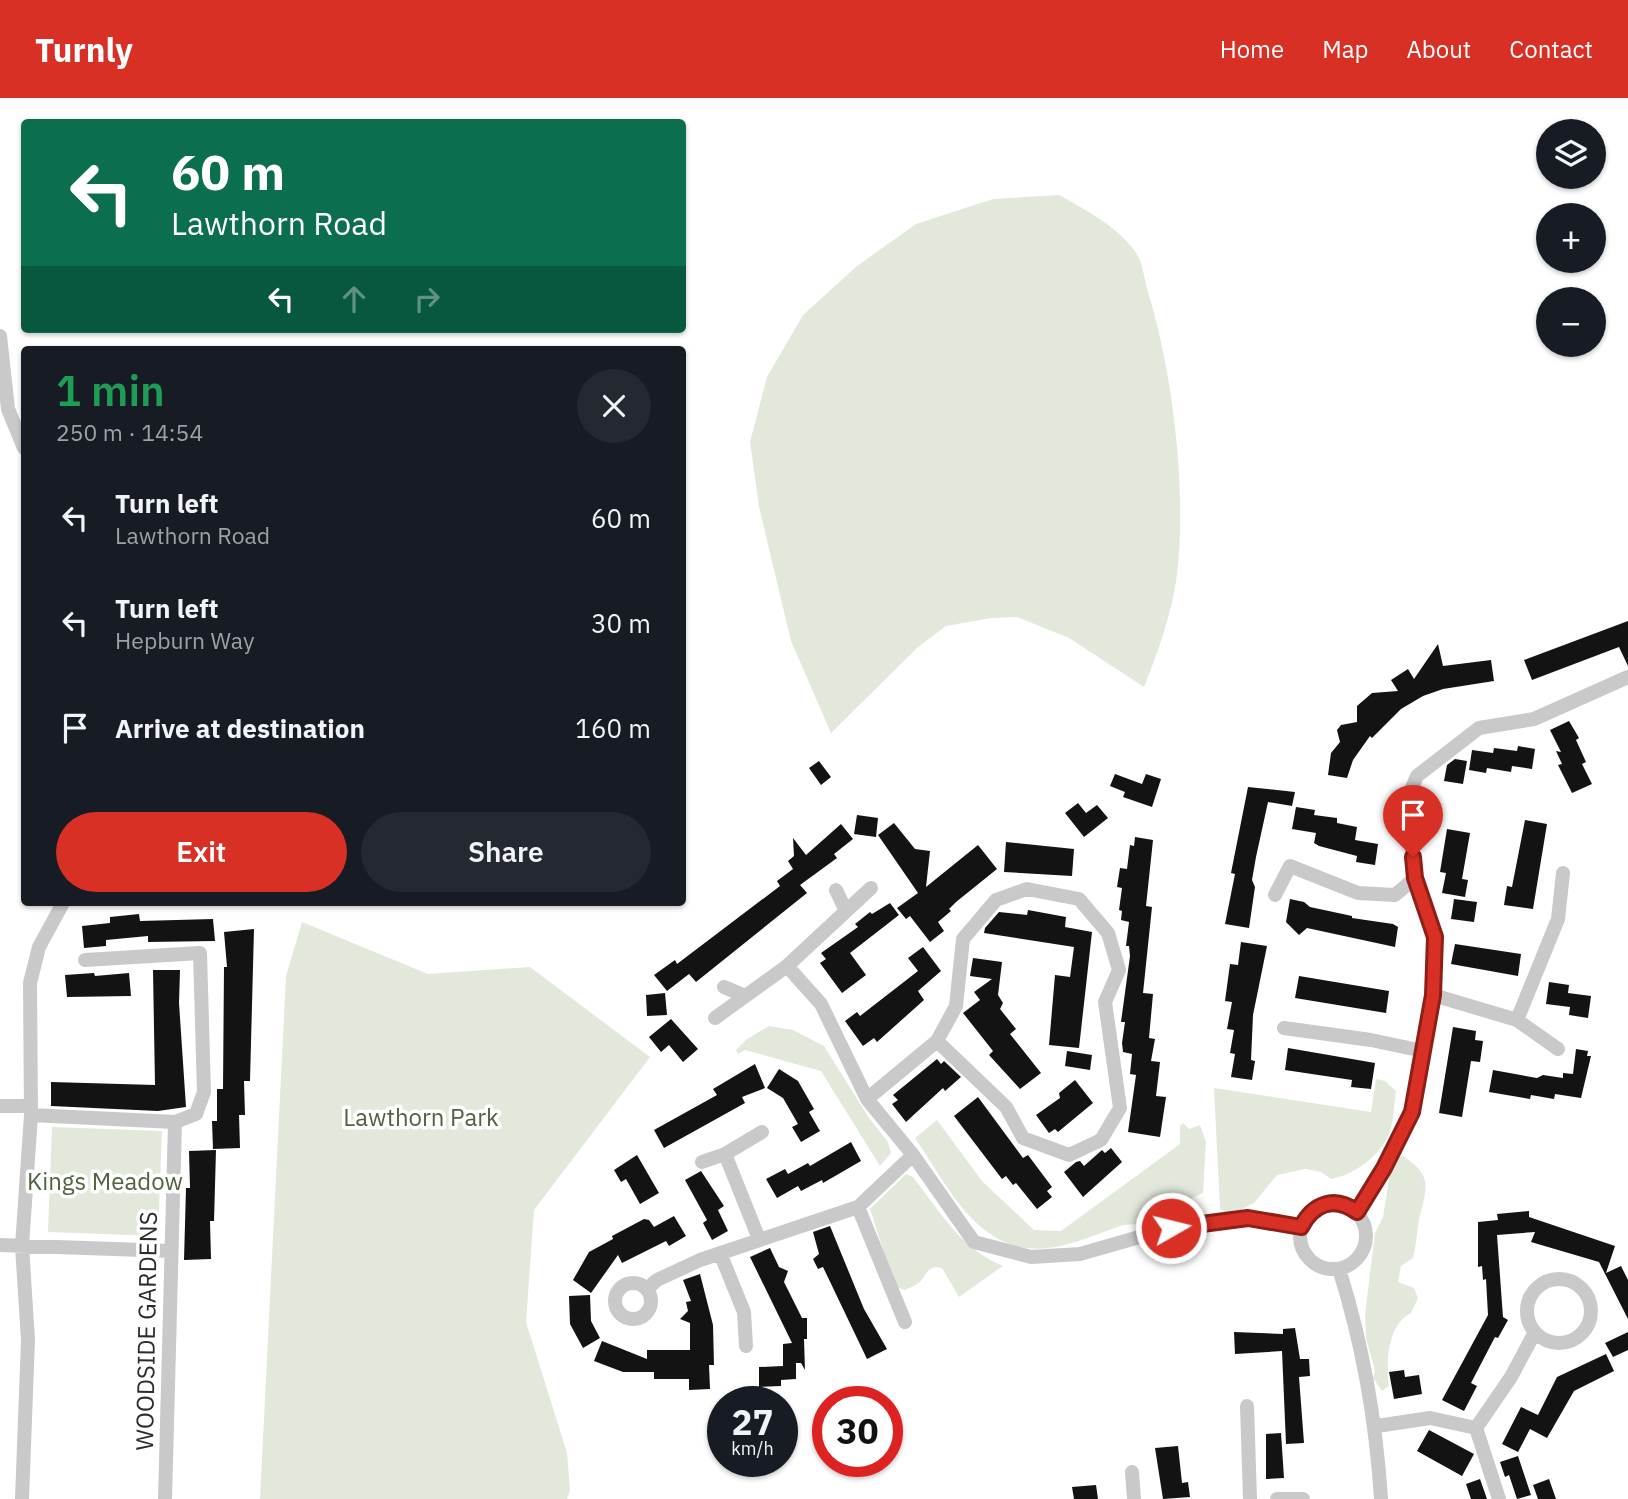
<!DOCTYPE html>
<meta charset="utf-8">
<style>
body{margin:0;font-family:"IBM Plex Sans",sans-serif;background:#242831;color:#f1f3f6;height:100vh;display:flex;flex-direction:column;font-size:26px;white-space:nowrap}
*{box-sizing:border-box;margin:0}
p{font-size:23px;color:#9ea1a6}
.icon{flex:none;width:38px;height:38px;fill:none;stroke:currentColor;stroke-width:2;stroke-linecap:round;stroke-linejoin:round}
.map{position:relative;flex:1;overflow:hidden}
.panel{position:absolute;left:21px;top:248px;width:665px;height:560px;display:flex;flex-direction:column;background:#171b24;border-radius:7px;box-shadow:0 2px 5px #0004}
.panel>*{flex:none}
.guide{position:absolute;left:21px;top:21px;width:665px;height:214px;border-radius:7px;box-shadow:0 2px 5px #0004;background:#0b6e4f;color:#fff;overflow:hidden}
.buttons{position:absolute;left:1536px;top:21px;display:grid;gap:14px}
.buttons a{display:grid;place-items:center;width:70px;height:70px;border-radius:50%;background:#171b24;box-shadow:0 2px 5px #0004;font-size:35px}
.speed{position:absolute;left:707px;top:1288px;display:flex;gap:14px;font-size:35px;font-weight:700;text-align:center}
.speed>*{display:grid;place-content:center;width:91px;height:91px;border-radius:50%;background:#171b24;box-shadow:0 2px 5px #0004;line-height:1}
.speed small{font-size:18px;font-weight:400}
.speed .limit{border:10px solid #d22;background:#fff;color:#111}
.pin{position:absolute;display:grid;place-items:center;width:60px;height:60px;color:#fff;margin:-72px -30px;border-radius:50% 50% 50% 0;rotate:-45deg;box-shadow:0 0 7px #0007}
.pin .icon{rotate:45deg}
.me{position:absolute;width:77px;margin:-38px;rotate:82deg;stroke-linejoin:round;filter:drop-shadow(0 0 5px #0008)}
.turn{display:flex;align-items:center;gap:24px;height:147px;padding:0 35px;font-size:32px}
.turn .icon{width:91px;height:91px;stroke-width:2.5}
.turn b{display:block;font-size:49px;line-height:60px}
.lanes{display:flex;align-items:center;height:66px;padding:0 35px;background:#0003;justify-content:center;gap:35px;direction:ltr}
.lanes .off{opacity:.35}
.round{display:grid;place-items:center;flex:none;width:74px;height:74px;border-radius:37px;background:#242831}
.summary{display:flex;align-items:center;justify-content:space-between;height:119px;padding:0 35px}
h1{font-size:42px;font-weight:600;line-height:52px;color:#1e9e55}
.action{display:flex;gap:14px;margin-top:auto;padding:14px 35px}
.action a{flex:1;height:80px;border-radius:42px;background:#d93025;color:#fff;font-size:28px;font-weight:600;line-height:80px;text-align:center}
.action a+a{background:#242831;color:#f1f3f6}
ul{padding:0;list-style:none}
li{display:flex;align-items:center;gap:21px;height:105px;padding:0 35px}
li div{flex:1}
li b{display:block;font-size:26px}
li em{font-style:normal}
header{display:flex;align-items:center;gap:42px;box-sizing:border-box;height:98px;padding:0 35px;background:#d93025;color:#fff}
header strong{font-size:33px}
nav{display:flex;gap:38px;margin-inline-start:auto;font-size:24px}
.map>svg:first-child{display:block}
</style>
<header>
<strong>Turnly</strong>
<nav><a>Home</a><a>Map</a><a>About</a><a>Contact</a></nav>
</header>
<div class="map">
<svg width="1628" height="1401" viewBox="0 0 1628 1401">
<rect width="100%" height="100%" fill="#fff"/>
<path fill="#e2e9db" d="M1059,97C1086,112 1122,131 1138,158C1143,168 1145,183 1148,194C1173,275 1187,393 1177,477C1172,515 1158,554 1144,589L1069,540L1017,519L991,520L946,528L917,550L831,635L791,543L759,409L750,344L767,279L803,217L857,168L916,126L993,101Z
M302,824L428,876L530,869L650,959L534,1112L526,1224L567,1355L570,1392L567,1401H260L286,878Z
M769,928L793,932L824,948L869,1020L888,1044L891,1055L880,1068L821,973L745,952L738,956L736,952L747,941Z
M1376,981L1385,983L1396,993C1394,1006 1394,1021 1390,1033C1382,1057 1354,1077 1331,1081L1321,1074L1305,1071L1277,1077L1254,1105L1230,1117L1220,1111L1214,990L1371,1014Z
M937,1022L982,1083L1034,1132L1061,1133L1180,1046V1028L1183,1025L1189,1031L1200,1027L1206,1044L1203,1095C1183,1104 1162,1118 1141,1125C1134,1127 1127,1126 1120,1128C1071,1146 1027,1168 981,1129C954,1106 935,1069 915,1040Z
M52,1029L162,1033L158,1138L48,1134Z
M1403,1058C1427,1074 1429,1083 1422,1110C1417,1126 1417,1144 1413,1160L1401,1168L1398,1184L1414,1190L1418,1200L1411,1215C1387,1227 1386,1265 1389,1288L1382,1293L1373,1280L1375,1273L1366,1240L1365,1216L1375,1135L1383,1119L1392,1062Z
M906,1076L913,1079C941,1115 960,1150 1003,1168L959,1199L942,1170C928,1167 928,1175 920,1184C917,1187 909,1190 905,1192L895,1189L870,1111Z"/>
<path fill="#131313" d="M1628,523V568L1619,549L1532,582L1524,562Z
M1438,546L1443,568L1491,562L1494,583L1443,591L1423,598L1401,611L1372,640L1370,638L1353,662L1347,680L1328,677L1331,655L1340,644L1337,632L1341,627L1357,624V608L1372,595L1398,593L1391,582L1408,571L1414,581Z
M1569,623L1579,640L1576,642L1586,664L1582,666L1592,686L1572,695L1558,667L1562,666L1556,653L1561,654L1550,632Z
M1518,648L1535,651L1532,671L1512,668L1511,674L1487,670L1486,675L1469,672L1472,652L1493,655L1494,650L1517,653Z
M1455,661L1467,663L1463,686L1444,683L1447,667Z
M819,663L831,679L821,687L809,670Z
M1115,676L1142,686L1146,676L1161,681L1152,709L1123,699L1125,694L1110,688Z
M1248,689L1295,694L1292,708L1268,704L1256,759L1252,782L1255,789L1249,830L1225,826L1235,776L1231,775Z
M1078,705L1086,715L1097,707L1108,720L1084,739L1065,715Z
M1296,709L1315,712L1314,717L1337,720V725L1357,729L1355,742L1378,746L1375,767L1356,764L1357,758L1319,748L1314,745L1316,735L1292,731Z
M857,717L878,720L876,739L854,736Z
M1525,722L1547,726L1533,811L1504,807L1507,788L1512,789Z
M894,725L915,751L930,753L926,789L978,747L997,771L956,804L949,811L951,813L938,824L944,833L930,844L910,818L906,821L897,810L918,795L878,737Z
M841,726L853,741L834,756L837,760L800,787L807,795L696,884L689,876L667,893L654,877L675,862L677,866L780,788L777,783L793,771L788,763L794,758L793,740L806,757Z
M1447,731L1470,735L1462,781L1468,782L1465,799L1442,795L1446,775L1440,774Z
M1135,739L1153,742L1146,808L1152,809L1143,895L1153,896L1149,940L1155,941L1151,963L1160,964L1156,998L1166,999L1160,1039L1128,1034L1136,977L1130,976L1132,956L1123,954L1122,945L1125,924H1121L1130,858L1129,848H1126L1129,824L1121,822L1122,813L1119,812L1122,790L1117,789L1120,770L1127,771L1130,747L1134,748Z
M1006,744L1074,751L1072,778L1004,774Z
M1290,801L1304,804L1310,809L1352,818V820L1393,826L1398,829L1395,849L1307,830L1299,837L1286,824Z
M1454,801L1477,804L1474,824L1451,821Z
M890,805L899,817L850,855L866,877L842,895L820,865L826,861L821,855L858,829L855,826L870,814L872,816Z
M1028,812L1066,819L1065,829L1092,834L1079,950L1049,947L1055,877L1070,879L1074,849L984,835L985,830L999,814L1027,817Z
M139,816L140,823L213,821L215,843L148,844V838L106,842V848L84,850L82,828L110,825V819Z
M254,831L250,983H244L245,1017H239L240,1050L213,1051L212,1023H217V991H223L224,869H227L224,834Z
M1241,844L1267,848L1253,917L1251,962L1255,963L1252,982L1231,979L1235,956L1230,955L1234,932L1227,931L1232,904L1225,903L1230,866L1238,867Z
M1455,846L1521,856L1518,878L1451,866Z
M923,849L941,873L918,893L924,902L877,944L874,940L863,948L845,923L857,914L860,918L918,873L908,860Z
M973,860L1002,864L998,897L1003,905L1000,911L1016,931L1010,936L1041,975L1020,991L989,957L993,953L963,915L980,902L974,894L992,881L970,878Z
M153,872H180L179,905L186,1009L158,1013L51,1008V984L155,987Z
M94,875L95,878L129,875L131,898L67,899L65,877Z
M1299,878L1389,893L1386,915L1295,900Z
M1549,884L1569,887L1568,895L1591,898L1588,920L1569,917L1570,909L1546,906Z
M665,895L667,917L647,918L646,897Z
M671,921L698,951L683,964L669,947L661,954L649,939Z
M1453,929L1476,933L1475,942L1483,943L1480,964L1471,963L1462,1019L1439,1015Z
M1288,950L1375,965L1371,991L1351,989L1352,982L1285,972Z
M1576,951L1588,953L1587,958H1591L1581,1000L1555,996L1554,1001L1531,997L1530,1001L1489,994L1493,972L1537,980L1543,977L1563,980V975L1573,976Z
M1067,953L1092,957L1090,972L1065,968Z
M937,961L941,966L944,963L961,979L945,993L943,990L906,1024L892,1006L898,1002L893,997Z
M755,966L765,990L742,999L745,1005L664,1050L654,1032L717,997L713,991Z
M779,971L798,983L814,1011L809,1014L820,1033L801,1044L792,1029L798,1026L783,1000L767,990Z
M1075,982L1093,1005L1058,1034L1055,1031L1049,1035L1036,1017L1060,1000L1059,995Z
M978,999L1023,1060L1028,1057L1052,1089L1047,1093L1052,1099L1037,1111L1016,1085L1013,1087L1006,1078L1002,1081L954,1018Z
M851,1044L861,1063L823,1085L822,1082L801,1093L798,1088L777,1100L766,1081L785,1071L788,1076L808,1065L810,1068Z
M1111,1050L1122,1064L1083,1099L1064,1074L1076,1064L1080,1063L1084,1068L1102,1052L1105,1055Z
M216,1052L214,1123H210L211,1161L184,1162L186,1090H190L189,1053Z
M637,1057L659,1095L640,1106L626,1081L621,1084L614,1072Z
M701,1073L724,1108L718,1112L728,1133L712,1142L703,1125L707,1122L685,1082Z
M1529,1113V1119L1615,1148L1606,1175L1621,1168L1628,1182V1221L1599,1164L1531,1144L1535,1134L1497,1137L1503,1219L1508,1222L1498,1240L1495,1239L1471,1285L1477,1288L1464,1313L1442,1302L1488,1217L1486,1181L1483,1182L1482,1168L1478,1169V1124L1498,1122L1497,1116Z
M674,1118L686,1138L669,1148L666,1143L622,1165L618,1157L591,1195L573,1182L589,1154L613,1141L612,1138L644,1121L649,1122L654,1129Z
M830,1128L864,1211L887,1251L867,1261L823,1169L818,1171L813,1161L819,1156L813,1134Z
M770,1150L779,1169L788,1173L784,1184L802,1220H807V1241H804L805,1272L801,1265H796V1281L781,1282V1288L759,1289V1269L783,1268V1246L792,1245L750,1159Z
M700,1176L713,1227L714,1267H709L710,1291L689,1292V1281H654V1274H623L594,1263L602,1243L647,1261V1252H690V1225L680,1221L688,1213L686,1204L691,1203L683,1182Z
M590,1197L591,1223L600,1240L583,1250L570,1226L569,1198Z
M1295,1230L1300,1261H1309L1310,1278L1299,1279L1304,1345L1286,1346L1282,1253L1235,1256L1234,1234L1283,1236V1231Z
M1628,1234V1252L1613,1259L1605,1245Z
M1606,1256L1614,1273L1574,1293L1547,1340L1530,1331L1518,1354L1502,1346L1521,1309L1538,1317L1557,1279Z
M1404,1272L1405,1279L1419,1277L1422,1296L1394,1301L1389,1274Z
M1429,1332L1474,1356L1462,1378L1417,1353Z
M1281,1335L1284,1380L1266,1381V1336Z
M1178,1348L1182,1385L1188,1384L1190,1399L1163,1401L1155,1350Z
M1518,1358L1531,1397L1517,1401L1509,1377L1505,1379L1500,1364Z
M1480,1381L1487,1401H1471L1466,1386Z
M1549,1381L1556,1401H1538L1533,1387Z
M1096,1387L1098,1401H1074L1072,1389Z"/>
<g fill="none" stroke-linecap="round" stroke-linejoin="round">
<path stroke="#c9c9c9" stroke-width="14" d="M0,238L8,311L24,350
M836,792L846,813
M1275,797L1290,768L1358,795L1395,797L1415,780
M787,868L821,906L867,1001L913,1057L974,1144L1031,1159L1080,1156L1171,1130L1248,1120L1301,1129
M724,889L745,898
M1433,897L1517,922L1558,951
M715,920L787,868L871,790
M1517,922L1558,821L1563,775
M1284,930L1371,942L1423,953
M867,1001L937,943L956,908L963,841L996,802L1027,791L1079,801L1108,835L1119,872L1105,904L1120,1010L1101,1042L1069,1057L1023,1040L1006,1009L937,943
M0,1008H31
M31,1017L175,1024L196,1016L204,994L200,855L85,862
M725,1056L759,1141
M702,1064L725,1056L762,1034
M1300 1138a33 33 0 1 1 66 0a33 33 0 1 1-66 0Z
M858,1109L905,1224
M1357,1114L1384,1070L1412,1014L1433,897L1435,839L1415,780L1406,704L1417,678L1479,630L1534,621L1628,579
M0,1147L171,1153
M720,1155L744,1214L746,1248
M1339,1171C1363,1247 1376,1322 1381,1401
M1527 1213a32 32 0 1 1 64 0a32 32 0 1 1-64 0Z
M615 1203a18 18 0 1 1 36 0a18 18 0 1 1-36 0Z
M647,1191L657,1182L700,1162L858,1109L913,1057
M1247,1308L1250,1401
M1377,1328L1430,1320L1476,1330L1499,1401
M1476,1330L1511,1279L1535,1234
M1132,1374L1134,1401
M22,1401L28,1242L22,1148L31,1017L30,885L39,849L63,805
M165,1401L175,1024
M1277,1401H1303"/>
</g>
<g fill="none" stroke-linecap="round" stroke-linejoin="round">
<g stroke="#8d1f18" stroke-width="18">
<path id="route" d="M1171,1130L1248,1120L1301,1129C1313,1106 1334,1097 1357,1114L1384,1070L1412,1014L1433,897L1435,839L1415,780L1413,759"/>
</g>
<use href="#route" stroke="#d93025" stroke-width="12"/>
</g>
<g text-anchor="middle" stroke-width="7" stroke-linejoin="round" paint-order="stroke">
<g font-size="24" fill="#4f633f" stroke="#fff">
<text x="421" y="1028">Lawthorn Park</text>
<text x="105" y="1092">Kings Meadow</text>
</g>
<g font-size="24" fill="#2c2c2c" stroke="#fff">
<text transform="translate(147 1233) rotate(-89)" y="8">WOODSIDE GARDENS</text>
</g>
</g>
</svg>
<div class="buttons">
<a><svg class="icon" aria-label="layers" viewBox="0 0 24 24"><path d="M12 4l9 5-9 5-9-5zM3 14l9 5 9-5"/></svg></a>
<a>+</a>
<a>−</a>
</div>
<div class="speed"><div>27<small>km/h</small></div><div class="limit">30</div></div>
<div class="pin" style="left:1413px;top:759px;background:#d93025"><svg class="icon" aria-label="arrive" viewBox="0 0 24 24"><path d="M6 21V4h12l-3 4 3 4H6"/></svg></div>
<svg class="me" style="left:1171px;top:1130px" viewBox="-20 -20 40 40"><circle r="17" fill="#d93025" stroke="#fff" stroke-width="3"/><path d="M0-11L8 9 0 5-8 9z" fill="#fff"/></svg>
<div class="guide">
<div class="turn"><svg class="icon" aria-label="left" viewBox="0 0 24 24"><path d="M17 20v-9H6M10 6l-5 5 5 5"/></svg><div><b>60 m</b>Lawthorn Road</div></div>
<div class="lanes"><svg class="icon" aria-label="left" viewBox="0 0 24 24"><path d="M17 20v-9H6M10 6l-5 5 5 5"/></svg><svg class="icon off" aria-label="ahead" viewBox="0 0 24 24"><path d="M12 20V5M6 11l6-6 6 6"/></svg><svg class="icon off" aria-label="right" viewBox="0 0 24 24"><path d="M7 20v-9h11M14 6l5 5-5 5"/></svg></div>
</div>
<section class="panel">
<div class="summary"><div><h1>1 min</h1><p>250 m · 14:54</p></div><a class="round"><svg class="icon" aria-label="close" viewBox="0 0 24 24"><path d="M6 6l12 12M18 6L6 18"/></svg></a></div>
<ul>
<li><svg class="icon" aria-label="left" viewBox="0 0 24 24"><path d="M17 20v-9H6M10 6l-5 5 5 5"/></svg><div><b>Turn left</b><p>Lawthorn Road</p></div><em>60 m</em></li>
<li><svg class="icon" aria-label="left" viewBox="0 0 24 24"><path d="M17 20v-9H6M10 6l-5 5 5 5"/></svg><div><b>Turn left</b><p>Hepburn Way</p></div><em>30 m</em></li>
<li><svg class="icon" aria-label="arrive" viewBox="0 0 24 24"><path d="M6 21V4h12l-3 4 3 4H6"/></svg><div><b>Arrive at destination</b></div><em>160 m</em></li>
</ul>
<div class="action"><a>Exit</a><a>Share</a></div>
</section>
</div>
